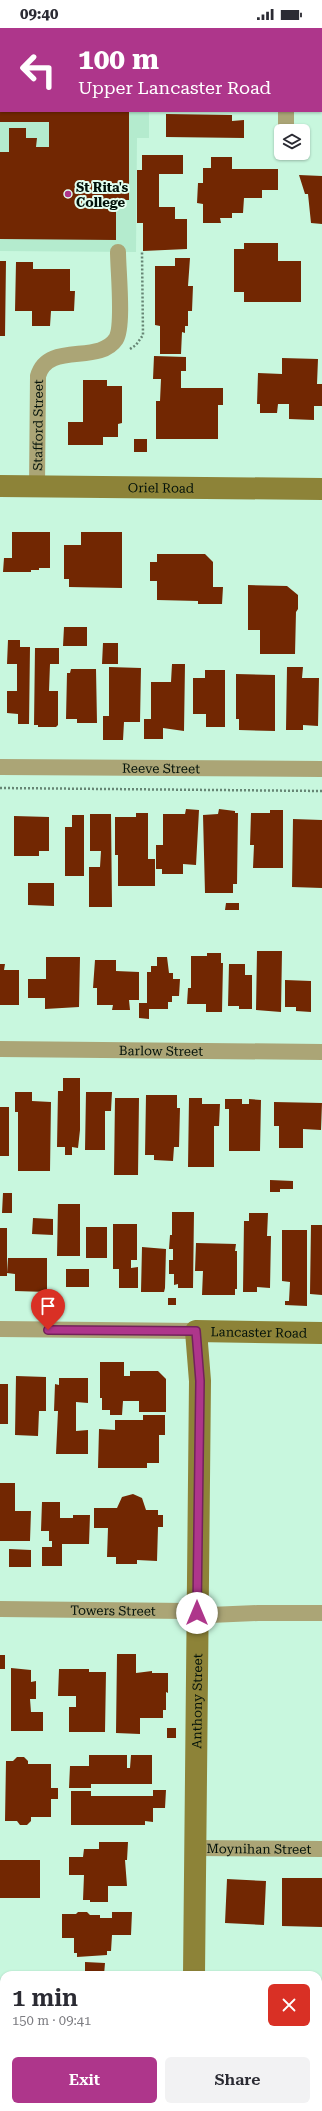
<!DOCTYPE html>
<meta charset="utf-8">
<style>
body{margin:0;font-family:"Roboto Serif",serif;background:#f2f2f3;color:#2b2b33;height:100vh;display:flex;flex-direction:column;font-size:15px;white-space:nowrap}
*{box-sizing:border-box;margin:0}
p{font-size:13px;color:#7c7c81}
.icon{flex:none;width:22px;height:22px;fill:none;stroke:currentColor;stroke-width:2;stroke-linecap:round;stroke-linejoin:round}
.map{position:relative;flex:1;overflow:hidden}
.side{position:absolute;left:0px;top:1943px;width:322px;height:140px;display:flex;flex-direction:column;background:#fff;border-radius:12px 12px 0 0;box-shadow:0 1px 3px #0004}
.side>*{flex:none}
.banner{position:absolute;left:0px;top:0px;width:322px;height:84px;box-shadow:0 1px 3px #0004;background:#ae368b;color:#fff;overflow:hidden}
.tools{position:absolute;left:274px;top:96px;display:grid;gap:8px}
.tools a{display:grid;place-items:center;width:36px;height:36px;border-radius:6px;background:#fff;box-shadow:0 1px 3px #0004;font-size:20px}
.pin{position:absolute;display:grid;place-items:center;width:34px;height:34px;color:#fff;margin:-41px -17px;border-radius:50% 50% 50% 0;rotate:-45deg;box-shadow:0 0 4px #0007}
.pin .icon{rotate:45deg}
.me{position:absolute;width:44px;margin:-22px;rotate:0deg;stroke-linejoin:round;filter:drop-shadow(0 0 3px #0008)}
.turn{display:flex;align-items:center;gap:14px;height:84px;padding:0 12px;font-size:18px}
.turn .icon{width:52px;height:52px;stroke-width:2.5}
.turn b{display:block;font-size:28px;line-height:34px}
.round{display:grid;place-items:center;flex:none;width:42px;height:42px;border-radius:6px;background:#f2f2f3}
.headline{display:flex;align-items:center;justify-content:space-between;height:68px;padding:0 12px}
h1{font-size:24px;font-weight:600;line-height:30px}
.cta{display:flex;gap:8px;margin-top:auto;padding:8px 12px}
.cta a{flex:1;height:46px;border-radius:6px;background:#ae368b;color:#fff;font-size:16px;font-weight:600;line-height:46px;text-align:center}
.cta a+a{background:#f2f2f3;color:#2b2b33}
.status{display:flex;justify-content:space-between;align-items:center;height:28px;padding:0 20px;background:#fff;direction:ltr}
.status svg{height:11px;fill:currentColor}
.map>svg:first-child{display:block}
</style>
<div class="status"><b>09:40</b><svg viewBox="0 0 49 12"><path d="M0 12V9h3v3zM5 12V6h3v6zM10 12V3h3v9zM15 12V0h3v12zM26 1h20v11H26zM47 4h2v5h-2z"/></svg></div>
<div class="map">
<svg width="322" height="2083" viewBox="0 0 322 2083">
<rect width="100%" height="100%" fill="#c8f7de"/>
<path fill="#b4ebce" d="M0,0H150L1,1V83H149V110H137L136,224L0,223Z"/>
<path fill="#722702" d="M0,83H129V172H116V212L0,211V124H9V100H26V110H37L36,119H49V94H0Z
M166,86L232,87V93L244,92V110L166,109Z
M142,127H183V146H159V179H175V191H187V221L143,223V195H137V142H142Z
M211,129H232V141H278V162H262V170H244L243,185H232V190H220L221,195H203V176L197,175L198,155H203V140H211Z
M299,147L322,148V196L311,195L308,166H305Z
M244,215H278V233H301V274H244V264H234V221H244Z
M175,230H190L188,258H193L192,283H188V298H185V305L182,304L181,326H160V298L155,297V238H175Z
M0,233H6L5,308H0Z
M16,234H33V241H70V263H75L74,283H51L50,298H32V283H15Z
M154,328L186,329V343H181V360H223V377H218V411H156V373H160L161,351H153Z
M282,330L318,331L317,356H322V378H314V392L289,391V376H278L277,385H260V376H257L258,345L282,346Z
M83,352H107V358H122V395L118,396V409H103V417H68V394H83Z
M134,411H147V424H134Z
M12,504H50V540H39V542H31V544H3L4,530H12Z
M81,504H122V560L69,559V551H64V517H81Z
M157,526H205L213,534V559H223L222,576H198V573L157,572V553H150V534H157Z
M248,557L287,558L298,567V581L296,584L295,626H260V602H248Z
M64,599H87V618H63Z
M8,612H20V619H30L29,696H18V686L7,685V663H17V636H7Z
M103,615H118V636H102Z
M35,620H59V636H50L49,663H58V697L56,699H38V697H34Z
M172,636H185L184,703L163,700V711H144V691H151V654H171Z
M109,639L141,640L140,694H124L123,712H103V688H109Z
M287,639H303L302,650H319L318,698L303,697V702H286Z
M71,641H96L97,695H77V691H66L67,645H70Z
M205,642H225V699H206V686H193V650H205Z
M236,646L275,647V703L239,702V691H236Z
M186,781L199,782L196,837L183,836V846H162V841H156V817H163V786H185Z
M219,781L235,783V785H238L237,856H233V865H205L203,787L218,786Z
M270,782H283V840H253L254,817H250L251,785H270Z
M136,785H148V831H155V858H118V827H115V789H136Z
M90,786H111L112,879H89V839H100L101,823H90Z
M72,787H84V848H65V799H72Z
M14,788L49,789V823H39V828H14Z
M293,791L322,792V860L292,859Z
M28,855H54V878L28,877Z
M226,875H239V882H225Z
M257,923H282L281,984L256,982Z
M207,925H221V935H223L222,984H206V976H187L188,960H191V928H207Z
M46,929H80L79,979L45,981V970H28V951H46Z
M157,929H167L169,945H173V951H180L179,968H172V974H168V981H149V991L139,990V975H147V944H151V938H157Z
M95,932H116V943L139,944V972H129L130,982H112L113,977H97V960H93Z
M0,936H5L4,942H19V977H0Z
M229,936H245V947H252V981H239V978H228Z
M285,952L311,953V984L296,983V979H285Z
M63,1050H80V1102L78,1120L72,1119V1127H65V1119H57L58,1063H63Z
M15,1064H32V1073L51,1074L50,1143H18V1084H15Z
M86,1064H112L111,1083H105V1122H85Z
M146,1067H177V1080H180L179,1119H174L173,1133L154,1132V1127H145Z
M115,1070H139L138,1147H114Z
M189,1070H202V1076H220L219,1098H214V1139H188Z
M225,1071H242V1076H249V1071L261,1072L260,1123H229V1081H225Z
M274,1074L322,1075L321,1102L303,1101V1120H279V1098H274Z
M0,1079H9V1128H0Z
M270,1152L293,1153V1161H280V1164H270Z
M3,1165H12V1185H2Z
M58,1176H80V1228H57Z
M172,1184H194L193,1260H178V1256L174,1257V1246H169V1232H173V1221H169L170,1207H172Z
M249,1185H268L267,1208H271L270,1260L257,1259V1264H243L244,1193H249Z
M33,1190L53,1191V1207L32,1206Z
M113,1196H137V1232H131V1240L138,1239V1260H119V1241H113Z
M311,1197H322V1267L310,1266Z
M86,1199H107V1230H86Z
M0,1200H7V1248H0Z
M282,1202H307V1278L285,1277V1273H289L290,1254L282,1253Z
M196,1215L236,1216L235,1223H237V1261H235V1267H202L203,1243H195Z
M142,1219L166,1221L165,1260L164,1264H141Z
M8,1230H47V1264L15,1263V1246L7,1245Z
M66,1241H89V1259H66Z
M168,1270H176V1277H168Z
M100,1334H124V1348H130V1343H158L166,1351V1384H139V1373H123L122,1387H110V1382H102V1370H100Z
M16,1348L46,1349V1383H39L38,1408L15,1407Z
M59,1350H88V1375L76,1374V1403L88,1402V1426H56L58,1383H54L55,1356L59,1357Z
M0,1356H8V1396H0Z
M143,1387H165V1407H159V1435H147V1440H98L99,1401L115,1402V1392H143Z
M0,1455H15V1483H31L30,1513H0Z
M133,1466L142,1470L146,1482H158V1487H163V1499H158L157,1533L137,1532V1536H116V1529H107L108,1500H94V1480H117L122,1469Z
M42,1474H60V1490H73V1487H90L89,1516H62V1538H42V1519H52V1513H49V1503H41Z
M9,1521L31,1522V1539H9Z
M117,1626H136V1645L152,1643V1645H168V1665L166,1664V1682H163V1690H140V1706L116,1705Z
M0,1627H5V1641H0Z
M11,1640L31,1642V1654L36,1653V1671H30L31,1684H43V1703H11Z
M59,1641H89V1644H106L105,1704H69V1679H76V1668H58Z
M167,1700H176V1710H167Z
M89,1727H127V1740H130L131,1727H152V1756H91V1760H69L70,1738H89Z
M17,1729H24L28,1733V1736H51V1760H58V1771H51V1789H31V1793L27,1797H20L17,1793H5L6,1733H13Z
M153,1762H166L165,1780H153V1794L145,1793V1797H71V1763H91V1768H153Z
M99,1814H128L127,1832H125L127,1858H108V1874H90V1872H83L84,1847H69V1829H83L84,1821H99Z
M0,1832H40V1870H0Z
M282,1850H322V1899L282,1898Z
M227,1851L266,1853L264,1897L225,1895Z
M78,1884H87L90,1887H100V1890H112V1884H132L131,1907H112L111,1923H107V1927L77,1929V1925H74V1910H62V1886H76Z
M85,1934L105,1935L104,1947H85Z
M0,1964H4V2008L0,2007Z
M0,2017H4V2062H0Z
M0,2074H4V2079H21V2083H0Z
M83,2079H126V2083H83Z"/>
<g fill="none" stroke-linecap="round" stroke-linejoin="round">
<path stroke="#668574" stroke-width="2.5" stroke-dasharray="2 2" stroke-linecap="butt" d="M130,321L136,317L143,307L142,224
M0,760L322,763"/>
<g stroke="#aba576" stroke-width="16">
<path d="M287,1V0"/>
<path d="M286,101V83"/>
<path id="s1" d="M37,458L38,348C48,313 99,337 116,311C124,298 118,242 118,224"/>
<path id="s2" d="M0,739L322,741"/>
<path id="s3" d="M0,1021L322,1024"/>
<path d="M0,1301L196,1303"/>
<path id="s4" d="M0,1581L186,1583L210,1587L258,1585H322"/>
<path id="s5" d="M196,1820L322,1821"/>
</g>
<g stroke="#8d8338" stroke-width="22">
<path id="s6" d="M0,458L322,461"/>
<path id="s7" d="M194,1947L200,1353L196,1303L322,1305"/>
<path d="M191,2083V2079"/>
</g>
</g>
<g fill="none" stroke-linecap="round" stroke-linejoin="round">
<g stroke="#71235a" stroke-width="10">
<path id="route" d="M48,1302L196,1303L200,1353L197,1585"/>
</g>
<use href="#route" stroke="#ae368b" stroke-width="7"/>
</g>
<circle fill="#ae368b" stroke="#e3fff0" stroke-width="1.5" cx="68" cy="166" r="4"/>
<g text-anchor="middle" stroke-width="4" stroke-linejoin="round" paint-order="stroke">
<g font-size="13" font-weight="bold" fill="#03120a" stroke="#e3fff0" text-anchor="start">
<text x="76" y="164">St Rita's<tspan x="76" dy="15">College</tspan></text>
</g>
<g font-size="13" fill="#03120a" stroke="#e3fff0">
<text dy="5" stroke="none"><textPath href="#s1" startOffset="61">Stafford Street</textPath></text>
<text dy="5" stroke="none"><textPath href="#s6" startOffset="161">Oriel Road</textPath></text>
<text dy="5" stroke="none"><textPath href="#s2" startOffset="161">Reeve Street</textPath></text>
<text dy="5" stroke="none"><textPath href="#s3" startOffset="161">Barlow Street</textPath></text>
<text dy="5" stroke="none"><textPath href="#s7" startOffset="707">Lancaster Road</textPath></text>
<text dy="5" stroke="none"><textPath href="#s4" startOffset="113">Towers Street</textPath></text>
<text dy="5" stroke="none"><textPath href="#s7" startOffset="274">Anthony Street</textPath></text>
<text dy="5" stroke="none"><textPath href="#s5" startOffset="63">Moynihan Street</textPath></text>
</g>
</g>
</svg>
<div class="tools">
<a><svg class="icon" aria-label="layers" viewBox="0 0 24 24"><path d="M12 4l9 5-9 5-9-5zM3 14l9 5 9-5"/></svg></a>
</div>
<div class="pin" style="left:48px;top:1302px;background:#d93025"><svg class="icon" aria-label="arrive" viewBox="0 0 24 24"><path d="M6 21V4h12l-3 4 3 4H6"/></svg></div>
<svg class="me" style="left:197px;top:1585px" viewBox="-20 -20 40 40"><circle r="19" fill="#fff"/><path d="M0-13L10 11 0 6-10 11z" fill="#ae368b"/></svg>
<div class="banner">
<div class="turn"><svg class="icon" aria-label="left" viewBox="0 0 24 24"><path d="M17 20v-9H6M10 6l-5 5 5 5"/></svg><div><b>100 m</b>Upper Lancaster Road</div></div>
</div>
<section class="side">
<div class="headline"><div><h1>1 min</h1><p>150 m · 09:41</p></div><a class="round" style="background:#d93025;color:#fff"><svg class="icon" aria-label="close" viewBox="0 0 24 24"><path d="M6 6l12 12M18 6L6 18"/></svg></a></div>
<div class="cta"><a>Exit</a><a>Share</a></div>
</section>
</div>
